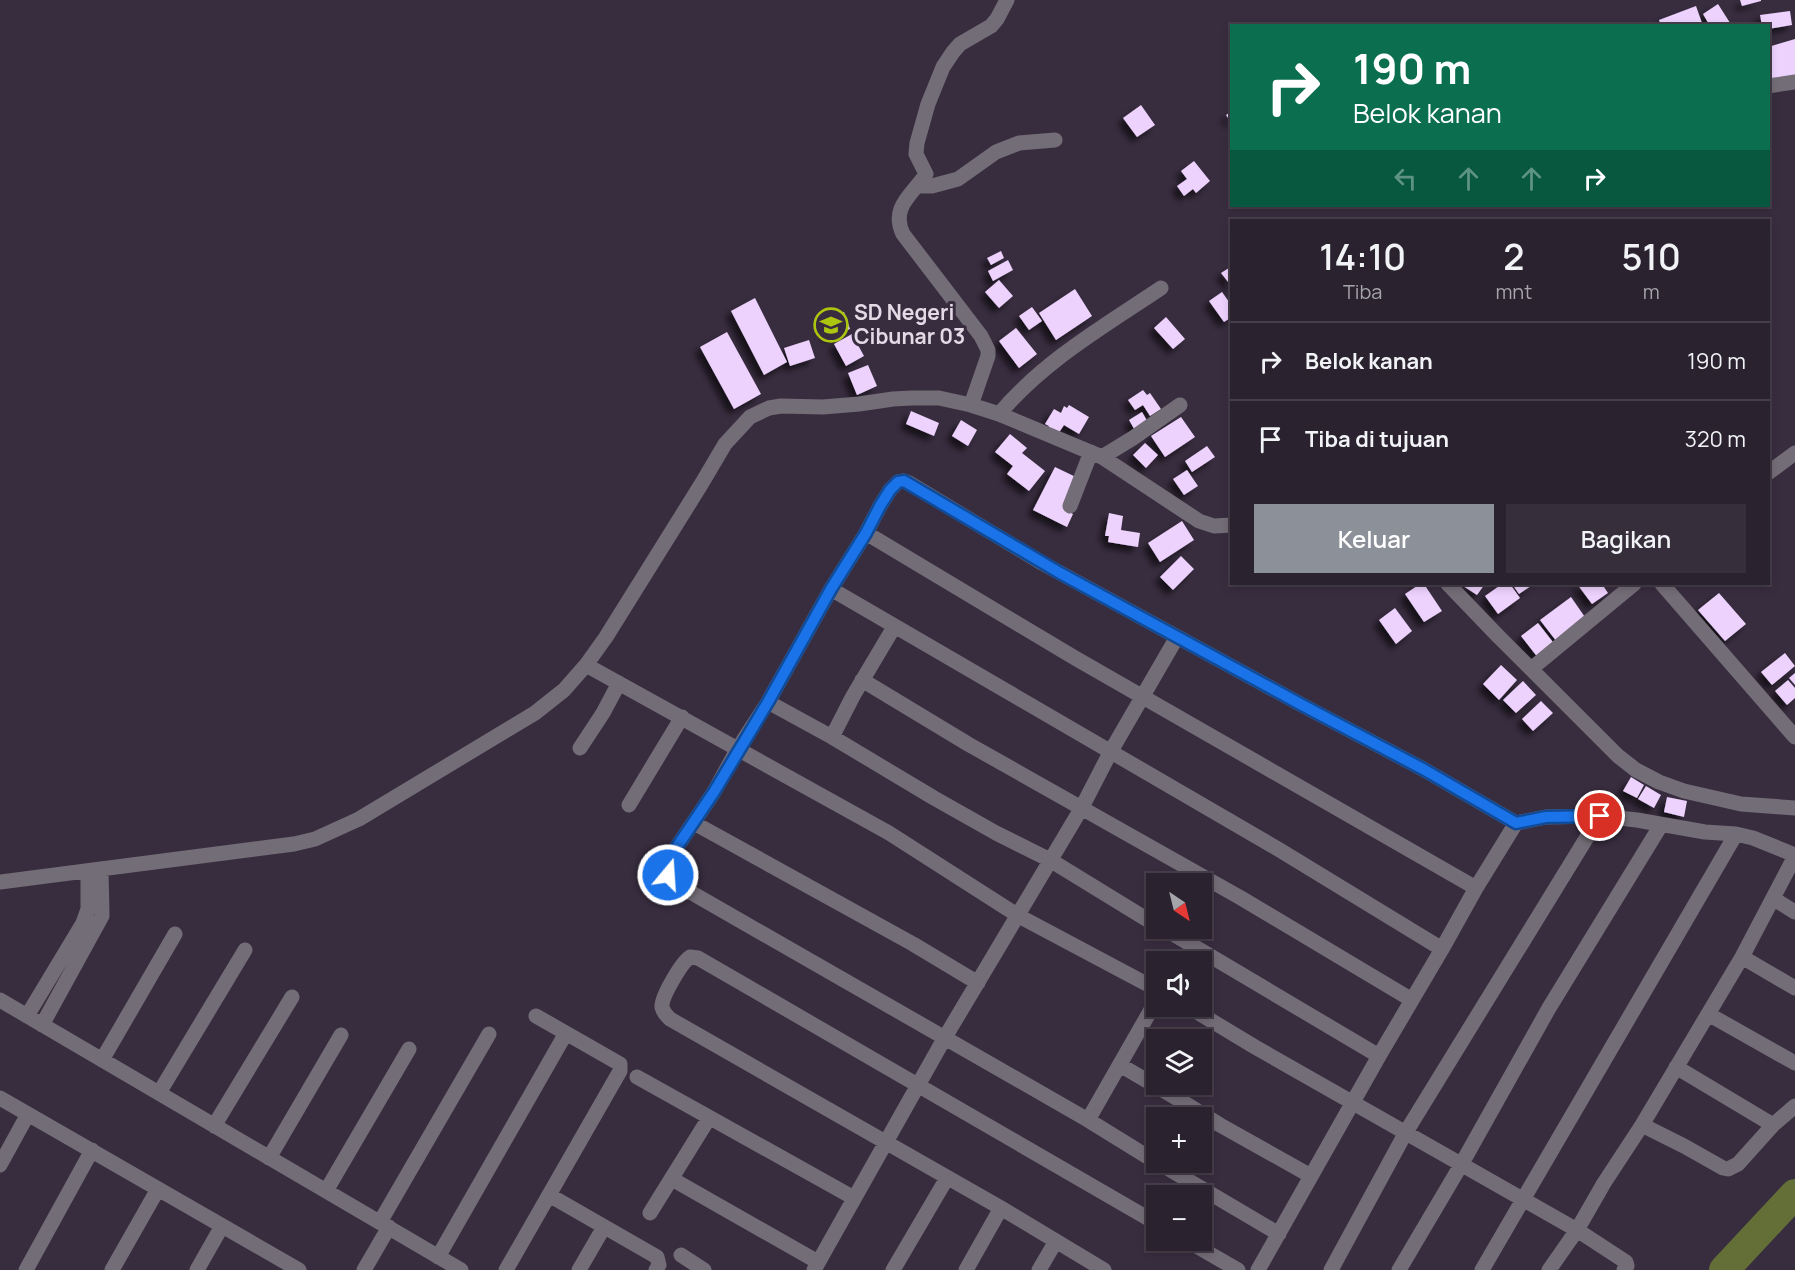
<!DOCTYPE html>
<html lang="id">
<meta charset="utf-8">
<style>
body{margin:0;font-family:Manrope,sans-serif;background:#362f3b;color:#f1f3f6;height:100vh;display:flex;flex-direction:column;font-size:22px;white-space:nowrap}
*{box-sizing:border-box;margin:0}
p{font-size:20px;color:#a5a4aa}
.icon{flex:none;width:33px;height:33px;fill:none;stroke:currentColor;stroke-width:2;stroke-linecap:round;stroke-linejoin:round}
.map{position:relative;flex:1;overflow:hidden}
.details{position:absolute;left:1230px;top:219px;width:540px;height:366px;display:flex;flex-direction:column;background:#2a222f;border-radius:0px;box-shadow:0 3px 9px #0003,0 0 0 2px #463f4b}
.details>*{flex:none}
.guide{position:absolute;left:1230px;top:24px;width:540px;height:183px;border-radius:0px;box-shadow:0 3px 9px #0003,0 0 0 2px #463f4b;background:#0b6e4f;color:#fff;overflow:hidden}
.needle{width:39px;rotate:145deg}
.tools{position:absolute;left:1146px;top:873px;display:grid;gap:12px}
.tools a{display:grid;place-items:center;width:66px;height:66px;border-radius:0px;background:#2a222f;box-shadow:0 3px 9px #0003,0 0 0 2px #463f4b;font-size:30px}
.pin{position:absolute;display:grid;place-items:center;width:51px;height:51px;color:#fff;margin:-26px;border:3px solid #fff;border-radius:50%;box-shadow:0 2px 6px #0007}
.me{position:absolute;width:66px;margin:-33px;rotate:18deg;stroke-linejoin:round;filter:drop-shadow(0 0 4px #0008)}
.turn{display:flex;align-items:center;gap:21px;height:126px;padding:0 24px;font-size:27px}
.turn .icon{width:78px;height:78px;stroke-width:2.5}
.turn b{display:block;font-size:42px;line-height:51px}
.lanes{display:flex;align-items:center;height:57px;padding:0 24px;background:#0003;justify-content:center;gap:30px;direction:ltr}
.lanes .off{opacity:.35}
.eta{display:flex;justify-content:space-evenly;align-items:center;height:102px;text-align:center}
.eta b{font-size:36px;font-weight:600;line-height:42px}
.button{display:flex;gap:12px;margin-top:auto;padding:12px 24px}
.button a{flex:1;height:69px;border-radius:0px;background:#8c9099;color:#fff;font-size:24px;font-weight:600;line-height:69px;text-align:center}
.button a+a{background:#362f3b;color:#f1f3f6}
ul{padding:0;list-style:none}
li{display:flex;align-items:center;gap:18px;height:78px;padding:0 24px;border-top:2px solid #463f4b}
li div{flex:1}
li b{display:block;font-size:22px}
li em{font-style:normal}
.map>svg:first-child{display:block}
</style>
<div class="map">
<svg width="1795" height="1270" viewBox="0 0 1795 1270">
<defs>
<filter id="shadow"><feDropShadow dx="-5.5" dy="5.5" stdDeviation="3" flood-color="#0009"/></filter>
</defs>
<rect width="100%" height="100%" fill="#382d3f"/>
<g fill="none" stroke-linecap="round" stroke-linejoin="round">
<path stroke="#646f37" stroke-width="30" d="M1724,1270L1795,1194"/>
</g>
<path fill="#eed2fe" filter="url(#shadow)" d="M1740,0H1761V1L1742,6Z
M1718,4L1732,26H1710L1703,14Z
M1696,6L1703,26H1661L1659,20Z
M1790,11L1792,25L1768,29V26H1762L1760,15Z
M1795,39V76L1768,84V47Z
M1141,105L1155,125L1137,137L1123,118Z
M1232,111V124L1226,115Z
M1194,161L1210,181L1196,193L1193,189L1184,196L1177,186L1187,179L1181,171Z
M1001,251L1004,258L991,265L987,258Z
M1008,260L1013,270L993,281L988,271Z
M1232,266V287L1221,273Z
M999,280L1013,296L999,308L985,292Z
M1075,289L1092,316L1056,340L1039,313Z
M1222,292L1232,306V317L1224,322L1209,301Z
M755,298L787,362L764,375L731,311Z
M1032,307L1042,321L1029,330L1019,316Z
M844,312L850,329L829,337L823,320Z
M1166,317L1185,339L1173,349L1154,328Z
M1016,328L1037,354L1019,368L999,341Z
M727,332L761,394L734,409L700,347Z
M852,334L864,356L846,366L834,344Z
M809,340L815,358L790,366L784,348Z
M868,365L877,386L857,395L848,373Z
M1143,390L1147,395L1150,393L1161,409L1150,416L1143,405L1135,410L1128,400Z
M1069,405L1089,417L1079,434L1064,425L1058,434L1048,428L1049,426L1045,424L1054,409L1061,413L1064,406L1067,408Z
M911,411L939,423L934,436L906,424Z
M1142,412L1149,424L1136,432L1129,420Z
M1181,417L1195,437L1165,457L1151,436Z
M961,420L977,430L968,446L952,436Z
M1010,434L1027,448L1022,453L1045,471L1029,491L1007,474L1013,466L995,452Z
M1145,443L1158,455L1146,468L1133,455Z
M1207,446L1215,457L1192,472L1185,461Z
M1055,467L1078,478L1063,508L1073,514L1067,527L1033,510Z
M1187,470L1198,486L1184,495L1173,479Z
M1109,513L1123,516L1121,530L1140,533L1138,547L1108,542L1109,536H1105Z
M1182,521L1194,540L1160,562L1148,543Z
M1181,556L1194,569L1173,590L1160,577Z
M1420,584H1424L1442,611L1424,622L1405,594Z
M1460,584H1485L1477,595Z
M1502,584H1510L1520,598L1498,614L1485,596Z
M1512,584H1534L1519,594Z
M1577,584H1602L1608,593L1592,604Z
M1719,593L1746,624L1725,641L1698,610Z
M1571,597L1587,620L1557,642L1540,620Z
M1395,608L1412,631L1396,644L1379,620Z
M1538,623L1556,646L1539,659L1521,636Z
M1785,653L1795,666L1772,685L1761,672Z
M1501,665L1517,680L1499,700L1483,684Z
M1795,673V685L1789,678Z
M1788,680L1795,688V698L1787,705L1775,691Z
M1523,681L1536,695L1516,713L1503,700Z
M1541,701L1553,713L1533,731L1522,719Z
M1631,777L1644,785L1637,798L1623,791Z
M1646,786L1661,795L1654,808L1638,799Z
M1667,797L1687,801L1684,817L1664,812Z"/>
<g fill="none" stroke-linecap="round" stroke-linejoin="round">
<path stroke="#736d77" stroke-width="15" d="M1768,86L1795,82
M917,186H932L958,179L996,152L1019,143L1055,140
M971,405L988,356V350L981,336L903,234C890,207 913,194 926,174L916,154L917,143L928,104L943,67L953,52L960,44L991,26L997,19L1007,0
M999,414C1045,360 1103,327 1161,288
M1102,457L1133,438L1180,405
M1768,473L1795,453
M1070,506L1091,452
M866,533L1075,658L1476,888
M1448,584L1497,635L1618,756L1636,770L1659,782L1684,791L1741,804L1795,808
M1662,584L1795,737
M831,589L1278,849L1442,949
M586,665L889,833L1017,915L1156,989
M1531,669L1634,584
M862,680L968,744L1241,898L1412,1000
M768,702L832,737L934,798L996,833L1050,860L1156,925
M832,737L853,696L894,627
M580,748L603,713L619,683
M629,805L682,717
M694,823L913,944L978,983
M0,882L294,844L315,839L359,819L535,713L564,690L586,665L606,637L702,483L725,444L750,417L769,408L781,406L823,407L859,404L893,399L912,398H939L971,405L999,414L1102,457L1199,521L1214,526L1232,525
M1774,899L1795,912
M1163,928L1379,1056
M1742,957L1795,988
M0,1000L461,1270
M1187,1006L1255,1047L1577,1230L1626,1262L1627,1266L1624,1270
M1708,1014L1795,1063
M27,1016L83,923L88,909V871
M42,1025L102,916L101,869
M102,1060L175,934
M1120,1065L1178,1099L1220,1125L1311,1176
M1676,1067L1773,1125
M637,1077L854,1198
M159,1093L245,950
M0,1098L299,1270
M1088,1120L1156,1001
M1642,1125L1684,1146L1723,1168L1728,1169L1738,1164L1773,1125L1795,1106
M214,1126L292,997
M269,1158L341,1035
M1156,1162L1088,1120L685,889L673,882L668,875L670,857L714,792L737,750L768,702L831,589L866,533L880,506L890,490L898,482L904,481L909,483L1042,563L1302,705L1423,769L1516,823
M1157,1162L1279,1234
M0,1165L28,1114
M672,1179L818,1262
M326,1191L409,1049
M549,1195L657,1257L659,1265L656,1270
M650,1213L709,1118
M380,1222L489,1034
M1186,1240L1238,1270
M681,1255L704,1270
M438,1257L566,1033
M26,1270L92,1150
M112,1270L158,1189
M197,1270L222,1226
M364,1270L389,1227
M506,1270L620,1071V1064L536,1016
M579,1270L604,1227
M814,1270L944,1039L1081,809L1111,751L1177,637
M893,1270L947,1178
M966,1270L1001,1208
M1039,1270L1056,1241
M1104,1270L1001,1208L670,1019C666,1015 663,1012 662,1007C661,997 682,962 690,957L698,958L1156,1223
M1258,1270L1379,1056L1442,949L1476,888L1516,823L1546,817L1600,816L1637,820L1705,832L1736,834L1753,838L1795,855
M1331,1270L1406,1132L1600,816
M1399,1270L1461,1165L1549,1008L1661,825
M1482,1270L1736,834
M1549,1270L1577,1230L1604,1183L1642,1125L1742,957L1795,856"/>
</g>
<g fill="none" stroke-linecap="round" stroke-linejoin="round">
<g stroke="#114b97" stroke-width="15">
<path id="route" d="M668,875V868L670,857L714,792L768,702L831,589L866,533L880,506L890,490L898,482L904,481L1060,573L1302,705L1423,769L1516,823L1546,817L1600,816"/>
</g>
<use href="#route" stroke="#1a73e8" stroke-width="10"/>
</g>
<defs>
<g id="school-ring" transform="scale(1.725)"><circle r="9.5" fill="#382d3f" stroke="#acc610" stroke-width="1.5"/><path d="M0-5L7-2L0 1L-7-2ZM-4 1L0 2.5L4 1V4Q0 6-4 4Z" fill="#acc610"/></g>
</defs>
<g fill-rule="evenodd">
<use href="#school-ring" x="831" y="325"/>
</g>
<g text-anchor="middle" stroke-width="6" stroke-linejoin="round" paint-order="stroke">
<g font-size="21" font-weight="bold" fill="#e2dbe6" stroke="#382d3f" text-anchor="start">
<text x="854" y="320">SD Negeri<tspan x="854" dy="24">Cibunar 03</tspan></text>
</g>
</g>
</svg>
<div class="tools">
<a><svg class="needle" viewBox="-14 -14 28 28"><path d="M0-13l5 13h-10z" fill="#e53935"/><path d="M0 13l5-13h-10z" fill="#a5a4aa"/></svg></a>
<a><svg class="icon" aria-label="sound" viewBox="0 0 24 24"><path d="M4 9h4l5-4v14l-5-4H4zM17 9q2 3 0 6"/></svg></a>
<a><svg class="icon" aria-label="layers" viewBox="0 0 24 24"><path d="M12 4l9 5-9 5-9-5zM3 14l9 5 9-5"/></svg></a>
<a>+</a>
<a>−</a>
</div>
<div class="pin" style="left:1600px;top:816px;background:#d93025"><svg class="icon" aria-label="arrive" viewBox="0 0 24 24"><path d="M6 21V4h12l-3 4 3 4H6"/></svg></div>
<svg class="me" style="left:668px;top:875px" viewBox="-20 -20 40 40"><circle r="17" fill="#1a73e8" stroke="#fff" stroke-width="3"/><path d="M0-11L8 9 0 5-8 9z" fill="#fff"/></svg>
<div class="guide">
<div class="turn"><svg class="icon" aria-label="right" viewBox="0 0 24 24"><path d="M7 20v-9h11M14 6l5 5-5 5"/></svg><div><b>190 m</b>Belok kanan</div></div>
<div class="lanes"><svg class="icon off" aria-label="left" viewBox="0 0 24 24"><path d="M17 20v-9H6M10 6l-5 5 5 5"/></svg><svg class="icon off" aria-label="ahead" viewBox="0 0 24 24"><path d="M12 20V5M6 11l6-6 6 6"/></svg><svg class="icon off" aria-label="ahead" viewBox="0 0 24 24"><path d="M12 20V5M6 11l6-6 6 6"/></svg><svg class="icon" aria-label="right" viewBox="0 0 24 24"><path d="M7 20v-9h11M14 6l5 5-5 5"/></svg></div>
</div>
<section class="details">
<div class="eta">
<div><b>14:10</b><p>Tiba</p></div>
<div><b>2</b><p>mnt</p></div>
<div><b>510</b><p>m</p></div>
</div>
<ul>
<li><svg class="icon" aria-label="right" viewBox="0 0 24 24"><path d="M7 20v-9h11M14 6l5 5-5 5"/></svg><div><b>Belok kanan</b></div><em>190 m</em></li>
<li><svg class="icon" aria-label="arrive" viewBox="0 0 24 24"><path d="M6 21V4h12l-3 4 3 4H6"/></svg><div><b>Tiba di tujuan</b></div><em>320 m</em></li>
</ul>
<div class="button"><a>Keluar</a><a>Bagikan</a></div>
</section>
</div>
